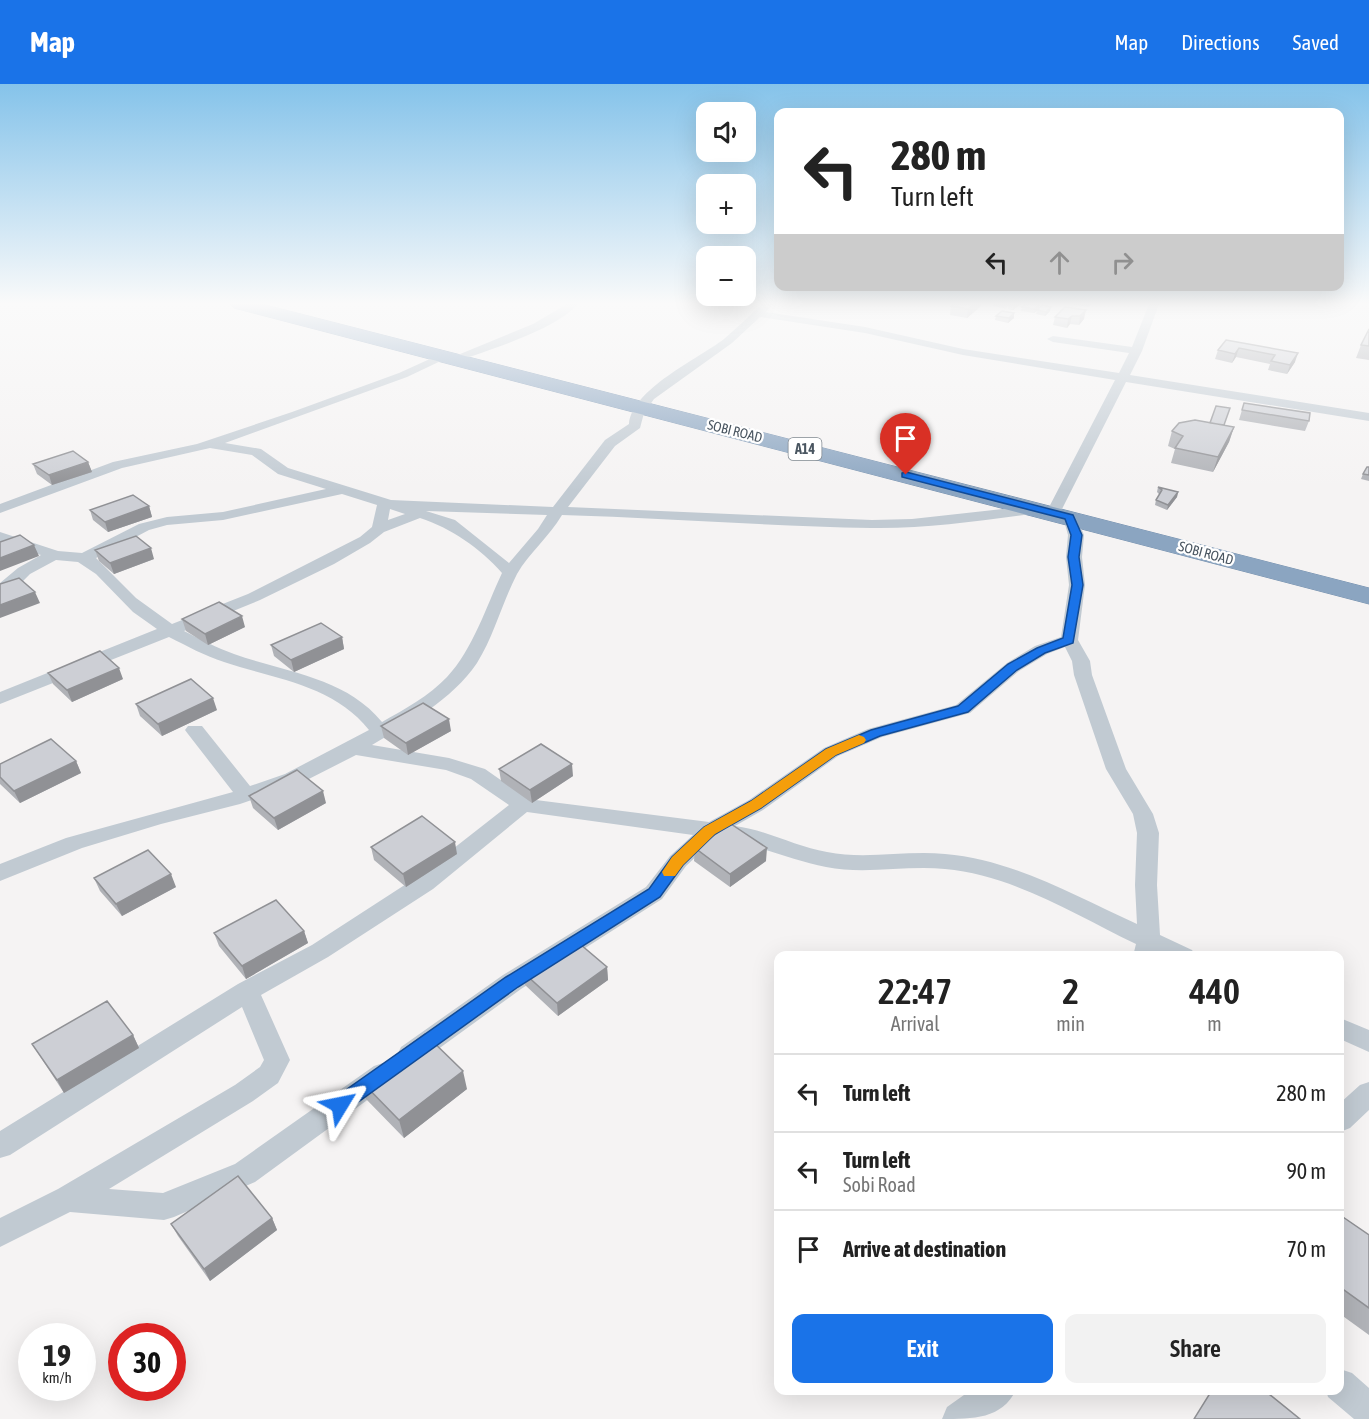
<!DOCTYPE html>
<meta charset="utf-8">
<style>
body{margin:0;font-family:"Asap Condensed",sans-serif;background:#f2f2f2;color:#222;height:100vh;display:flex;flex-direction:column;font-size:22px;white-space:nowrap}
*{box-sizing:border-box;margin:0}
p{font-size:20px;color:#767676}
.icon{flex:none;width:33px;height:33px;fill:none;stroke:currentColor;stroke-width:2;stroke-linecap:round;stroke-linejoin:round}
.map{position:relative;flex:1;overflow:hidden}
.details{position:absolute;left:774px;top:867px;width:570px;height:444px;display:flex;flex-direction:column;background:#fff;border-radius:12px;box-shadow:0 6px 24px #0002}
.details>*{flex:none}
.hud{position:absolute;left:774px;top:24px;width:570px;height:183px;border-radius:12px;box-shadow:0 6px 24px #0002;background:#fff;color:#222;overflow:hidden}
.tools{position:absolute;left:696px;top:18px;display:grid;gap:12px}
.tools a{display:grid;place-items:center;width:60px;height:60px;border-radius:12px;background:#fff;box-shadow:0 6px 24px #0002;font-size:30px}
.speed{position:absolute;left:18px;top:1239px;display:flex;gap:12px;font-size:30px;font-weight:700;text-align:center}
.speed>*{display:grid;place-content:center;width:78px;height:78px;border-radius:50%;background:#fff;box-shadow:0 6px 24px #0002;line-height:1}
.speed small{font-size:15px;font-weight:400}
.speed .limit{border:9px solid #d22;background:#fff;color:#111}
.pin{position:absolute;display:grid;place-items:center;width:51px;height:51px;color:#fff;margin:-62px -26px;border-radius:50% 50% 50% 0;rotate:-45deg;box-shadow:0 0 6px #0007}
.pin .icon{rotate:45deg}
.me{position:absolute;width:66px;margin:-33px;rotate:55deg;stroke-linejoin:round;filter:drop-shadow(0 0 4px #0008)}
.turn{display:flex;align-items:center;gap:21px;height:126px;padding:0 18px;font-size:27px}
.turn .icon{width:78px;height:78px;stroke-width:2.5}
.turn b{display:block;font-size:42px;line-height:51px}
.lanes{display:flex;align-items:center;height:57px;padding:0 18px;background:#0003;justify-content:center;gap:30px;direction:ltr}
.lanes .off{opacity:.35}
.eta{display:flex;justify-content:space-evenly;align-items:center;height:102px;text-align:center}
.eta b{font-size:36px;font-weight:600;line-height:42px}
.cta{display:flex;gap:12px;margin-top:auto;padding:12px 18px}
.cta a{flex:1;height:69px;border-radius:12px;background:#1a73e8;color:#fff;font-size:24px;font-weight:600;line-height:69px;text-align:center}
.cta a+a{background:#f2f2f2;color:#222}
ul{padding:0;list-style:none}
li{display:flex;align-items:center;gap:18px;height:78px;padding:0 18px;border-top:2px solid #e0e0e0}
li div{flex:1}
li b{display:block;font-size:22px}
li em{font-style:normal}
header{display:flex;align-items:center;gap:36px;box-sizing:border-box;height:84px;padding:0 30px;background:#1a73e8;color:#fff}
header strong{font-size:28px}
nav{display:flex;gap:33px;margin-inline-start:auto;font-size:21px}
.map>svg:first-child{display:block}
</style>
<header>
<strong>Map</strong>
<nav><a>Map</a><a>Directions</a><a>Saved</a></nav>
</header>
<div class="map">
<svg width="1369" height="1335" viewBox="0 0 1369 1335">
<rect width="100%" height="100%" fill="#f5f3f3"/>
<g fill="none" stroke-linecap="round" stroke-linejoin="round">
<g stroke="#7690ad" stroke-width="1">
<path id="highway" d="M231,220H262L1369,504V520L234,224Z"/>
</g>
<path fill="#c1cad2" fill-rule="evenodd" d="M567,220H578C555,246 491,265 458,277L454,278L448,275L533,240Z
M762,220H773L766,228L865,243L963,265L1119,289L1129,269L1053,258L1047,255L1053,252L1132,263L1149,220H1159L1142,267L1130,291L1369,329V337L1126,298L1060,429L1053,433L1046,429L1115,296L963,271L865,249L760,233L732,259L654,315L644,329L640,344L615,362L568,423L872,436L912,435L1039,421L1046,425L1039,429C984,436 927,445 871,444C768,442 665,434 562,431C549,453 529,469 517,490C502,519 494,552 477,579C451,617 410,638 372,661L449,674L485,685L528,715L709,738L749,716L824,664L868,645L956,621L1007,579L1035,562L1061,553L1069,501L1066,473L1068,451L1063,433L1065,430H1075L1084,451L1082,473L1085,501L1078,556L1090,577L1092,591L1126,685L1153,730L1159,749L1157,801L1160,851L1192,866L1196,872H1133L1136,860C1076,831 1013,791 945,785C906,781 865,791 826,783C789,776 754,759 716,754L686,782L662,815L521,905L419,979L410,982L401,979L397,971L401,963L503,891L646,803L670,772L693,751L527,728L433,805L328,873L261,911L290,976L278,999L253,1017L109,1105L163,1109L235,1080L374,982L383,979L392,982L396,990L392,998L255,1098L174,1133L164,1136L70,1128L0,1163V1134L58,1105L235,1001L260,983L264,976L242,923L10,1071L0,1074V1047L238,900L312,861L417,793L509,721L471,695L446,686L356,671L299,700L240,720L161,740L82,764L0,797V780L66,754L233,708L188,650L185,646L188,642H202L250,702L285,690L369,646C334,601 275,595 224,578C205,572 187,562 169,553L0,620V608L157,545L133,528L96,490L78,478L56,476L30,490L19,501L0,511V499L18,484L41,471L0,458V448L58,467L82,469L139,440L167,433L223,428L326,405L278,390L252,371L210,364L122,384L0,429V420L113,378L197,360L292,328L399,289L443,269L447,270V274L407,293L225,359L261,365L288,384L391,416L553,423L605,356L629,340C632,305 698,275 724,255C737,244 749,232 762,220ZM342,410L377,421L372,443L360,453L248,510L172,540L136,514L96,474L149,446L167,441L223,436ZM390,425L405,430L388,436ZM426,427L547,431L538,445L509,479L455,436ZM420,434C451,444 480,464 502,489C486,523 473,565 447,593C429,612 405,625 382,638C345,593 287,589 234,570C217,564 200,555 184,547L260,516L334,480L370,459L384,448ZM1065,563L1072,577L1074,591L1106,685L1133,730L1137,749L1135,801L1137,840C1075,812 1014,776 945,770C906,766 866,776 827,768C796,763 767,746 735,742L763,726L838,672L882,653L970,629L1019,587L1047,570Z
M1340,934L1369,946V968L1340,955Z
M1369,998V1026L1350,1044L1340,1048V1019L1360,1001Z
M1340,1285L1352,1289L1369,1304V1335H1354L1328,1313L1326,1306H1340Z
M971,1306H1016C1002,1335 973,1335 942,1335L947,1323Z"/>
<use href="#highway" fill="#8ba5c1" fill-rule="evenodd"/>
</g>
<path fill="#b0b2b7" d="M994,220H1021L1013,226L1008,225V222L1006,225L993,222Z
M1071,220H1091L1088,223Z
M951,222H981L967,234L950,231Z
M1022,223L1039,224L1050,227L1045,232L1036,230L1037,227L1034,229L1021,227Z
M1065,223L1084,235L1079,241L1070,240L1067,244L1053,241L1055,233Z
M1014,229V234L1008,239L995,236L996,232Z
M1369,245V276L1356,274L1361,261Z
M1226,256L1295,278L1287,290L1268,286L1270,280L1236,273L1232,279L1215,275L1218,266Z
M1244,319L1309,337L1305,347L1239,336Z
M1224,341L1234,343L1229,358L1213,388L1171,379L1175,365L1168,362L1172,347Z
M88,378L92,388L52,401L37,390L33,380Z
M1369,383V397L1361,395L1363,390Z
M1158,403L1178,408L1177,413L1167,426L1155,421L1156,416L1160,411L1157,408Z
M149,422L152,433L108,448L93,436L90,426Z
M95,466L154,475L114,490L99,477Z
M182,535L245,543L208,561L186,547Z
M342,553L344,565L294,588L274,572L271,561Z
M48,589L123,595L72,618L53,600Z
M136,620L217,626L162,652L140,632Z
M381,642L451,647L408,671L384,654Z
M76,677L81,689L20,719L0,700V680Z
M499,685L573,692L532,719L501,697Z
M249,712L326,719L278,746L253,724Z
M371,763L457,770L406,803L374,776Z
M695,764L766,777L730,803L694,777Z
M94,794L176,803L122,832L100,807Z
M304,847L308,859L246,895L219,862L214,849Z
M607,883L608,896L558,932L525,901L524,889Z
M133,951L139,964L64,1009L32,960Z
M361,997L467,1005L404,1054L366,1015Z
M1340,1131L1369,1151V1251L1340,1230Z
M272,1134L277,1146L210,1197L178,1152L171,1140Z"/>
<path fill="#909195" d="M974,220H981V222L967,234L968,225Z
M1017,220H1021L1013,226L1014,222Z
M1039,221V225L1034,229L1035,225Z
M1051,223L1050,227L1045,232L1046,228Z
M1086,226L1084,235L1079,241L1080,232Z
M1014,229V234L1008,239L1009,234Z
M1072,232L1070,240L1067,244L1068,235Z
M1239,264L1236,273L1232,279L1235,270Z
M1298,269L1295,278L1287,290L1290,281Z
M1234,343L1229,358L1213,388L1218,373Z
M88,378L92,388L52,401L49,391Z
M1178,408L1177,413L1167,426L1168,421Z
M149,422L152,433L108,448L105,438Z
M34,461L39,472L0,487V474Z
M151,464L154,475L114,490L110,479Z
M35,508L40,519L0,534V521Z
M242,532L245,543L208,561L205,550Z
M342,553L344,565L294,588L291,576Z
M119,584L123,595L72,618L67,606Z
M213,614L217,626L162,652L158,640Z
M449,635L451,647L408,671L406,659Z
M76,677L81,689L20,719L14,707Z
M572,680L573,692L532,719L530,706Z
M323,707L326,719L278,746L274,734Z
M455,758L457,770L406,803L403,790Z
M767,764L766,777L730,803V790Z
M171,790L176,803L122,832L116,820Z
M304,847L308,859L246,895L242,882Z
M607,883L608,896L558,932L557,919Z
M133,951L139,964L64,1009L57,996Z
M463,987L467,1005L404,1054L399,1036Z
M272,1134L277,1146L210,1197L204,1185Z"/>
<path fill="#cdcfd5" stroke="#909195" stroke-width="1.5" d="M953,220H974L968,225L951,222Z
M1025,220H1036L1039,221L1035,225L1022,223Z
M1042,221L1051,223L1046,228L1037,226Z
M1065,223L1086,226L1080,232H1072L1068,235L1055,233Z
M1002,227L1014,229L1009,234L996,232Z
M1369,245V262L1361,261Z
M1226,256L1298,269L1290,281L1271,277L1275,271L1239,264L1235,270L1218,266Z
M1244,319L1310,329L1309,337L1242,326Z
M1216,322L1230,324L1224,341L1210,339Z
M1195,336L1234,343L1218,373L1175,364L1183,352L1172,347L1179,339Z
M73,367L88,378L49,391L33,380Z
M1367,383H1369V391L1363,390Z
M1158,403L1178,408L1168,421L1156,416L1162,406Z
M133,411L149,422L105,438L90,426Z
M20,451L34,461L0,474V458Z
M136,452L151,464L110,479L95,466Z
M19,494L35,508L0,521V500Z
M219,518L242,532L205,550L182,535Z
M321,539L342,553L291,576L271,561Z
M100,567L119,584L67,606L48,589Z
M191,595L213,614L158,640L136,620Z
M423,619L449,635L406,659L381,642Z
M51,655L76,677L14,707L0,693V680Z
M541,660L572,680L530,706L499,685Z
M297,686L323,707L274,734L249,712Z
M422,732L455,758L403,790L371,763Z
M731,740L767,764L730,790L695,764Z
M148,766L171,790L116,820L94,794Z
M276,816L304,847L242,882L214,849Z
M574,855L607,883L557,919L524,889Z
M107,917L133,951L57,996L32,960Z
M425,950L463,987L399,1036L361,997Z
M238,1092L272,1134L204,1185L171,1140Z
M1340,1131L1369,1151V1224L1340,1203Z
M1212,1306H1264L1300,1335H1194Z"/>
<linearGradient id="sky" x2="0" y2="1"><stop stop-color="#85c3ea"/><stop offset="0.54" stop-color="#fafafa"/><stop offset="1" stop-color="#fafafa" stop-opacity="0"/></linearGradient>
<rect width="1369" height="407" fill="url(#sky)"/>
<path fill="#1a73e8" stroke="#114b97" stroke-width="1.5" d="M906,388L1073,431L1082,451L1079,473L1083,501L1073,559L1045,569L1017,586L968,628L880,652L836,671L761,724L715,750L683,781L660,813L518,903L347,1026L340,1029L333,1026L331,1021L333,1015L506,893L649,805L672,773L704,743L751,717L826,665L871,646L958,622L1008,580L1037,564L1063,554L1072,501L1068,473L1071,451L1065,435L902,393V389Z"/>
<path fill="#f59e0b" d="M859,651L864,653L866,656L864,659L836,671L761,724L715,750L683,781L675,792H664L662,788L672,773L704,743L751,717L826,665Z"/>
<g text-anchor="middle" stroke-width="4.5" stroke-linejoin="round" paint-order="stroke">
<g font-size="14" fill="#4a5661" stroke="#fff">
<text transform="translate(735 347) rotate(14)" y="5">SOBI ROAD</text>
<text transform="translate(1206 469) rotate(15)" y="5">SOBI ROAD</text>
</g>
<rect fill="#fff" stroke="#808990" stroke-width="1.5" x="788.5" y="354" width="33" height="22" rx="4.5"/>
<g font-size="14" font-weight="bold" fill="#4a5661">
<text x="805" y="370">A14</text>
</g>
</g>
</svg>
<div class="tools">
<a><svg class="icon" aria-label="sound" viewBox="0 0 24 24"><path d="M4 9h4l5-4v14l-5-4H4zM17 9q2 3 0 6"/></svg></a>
<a>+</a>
<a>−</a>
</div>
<div class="speed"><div>19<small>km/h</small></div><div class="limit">30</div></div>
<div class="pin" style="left:906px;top:391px;background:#d93025"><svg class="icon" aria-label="arrive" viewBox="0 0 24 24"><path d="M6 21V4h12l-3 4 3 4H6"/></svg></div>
<svg class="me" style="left:340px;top:1021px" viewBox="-20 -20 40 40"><path d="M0-17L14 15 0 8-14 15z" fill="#1a73e8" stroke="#fff" stroke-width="4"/></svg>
<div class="hud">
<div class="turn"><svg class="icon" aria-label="left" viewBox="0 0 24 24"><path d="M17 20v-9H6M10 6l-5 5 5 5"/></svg><div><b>280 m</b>Turn left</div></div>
<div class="lanes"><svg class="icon" aria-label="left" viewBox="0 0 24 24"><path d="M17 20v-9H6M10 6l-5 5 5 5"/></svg><svg class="icon off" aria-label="ahead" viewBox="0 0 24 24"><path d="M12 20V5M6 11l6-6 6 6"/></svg><svg class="icon off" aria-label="right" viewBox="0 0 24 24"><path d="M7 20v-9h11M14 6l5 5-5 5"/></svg></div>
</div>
<section class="details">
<div class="eta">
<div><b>22:47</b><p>Arrival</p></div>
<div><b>2</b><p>min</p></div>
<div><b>440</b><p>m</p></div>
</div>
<ul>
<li><svg class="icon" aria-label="left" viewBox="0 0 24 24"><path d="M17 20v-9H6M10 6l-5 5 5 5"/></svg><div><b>Turn left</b></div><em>280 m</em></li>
<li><svg class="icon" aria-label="left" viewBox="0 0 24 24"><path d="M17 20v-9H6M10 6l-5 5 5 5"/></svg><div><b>Turn left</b><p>Sobi Road</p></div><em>90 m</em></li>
<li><svg class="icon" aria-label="arrive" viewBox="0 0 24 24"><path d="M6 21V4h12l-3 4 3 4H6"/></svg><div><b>Arrive at destination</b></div><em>70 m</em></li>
</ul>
<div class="cta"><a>Exit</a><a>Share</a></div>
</section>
</div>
